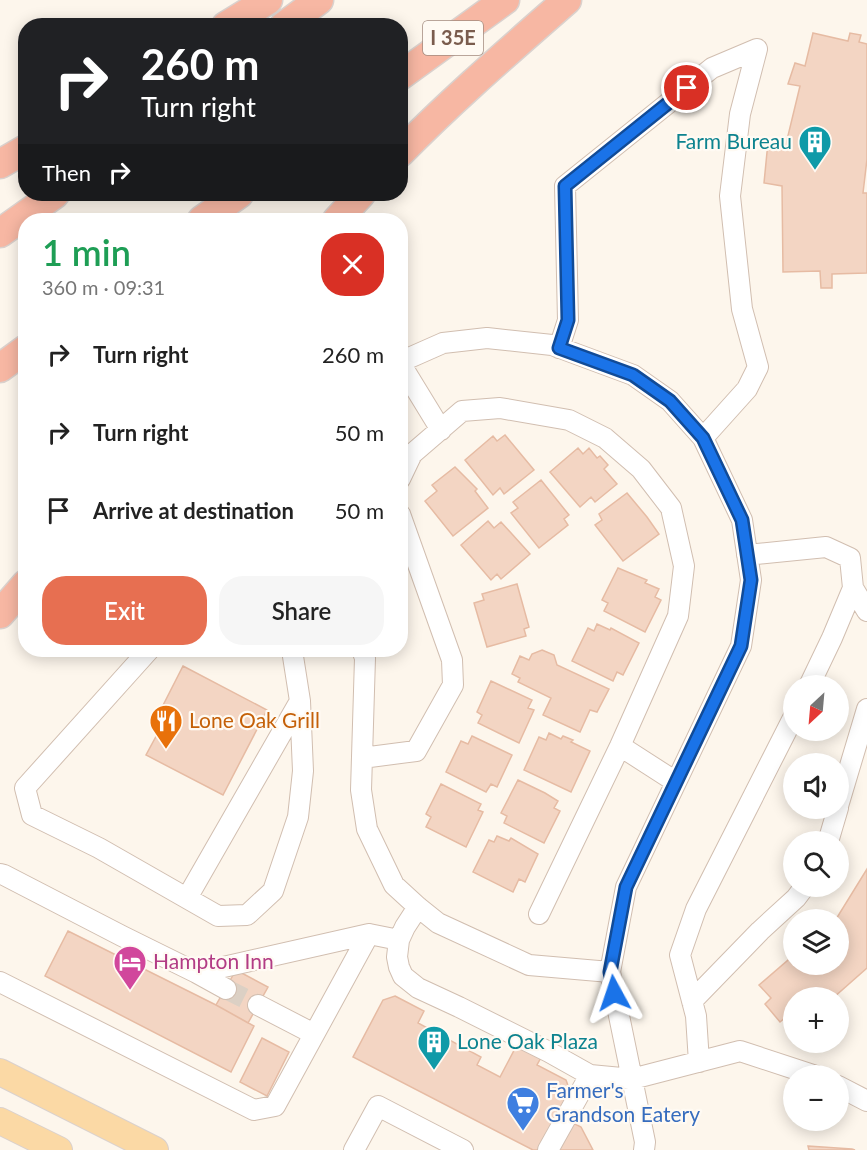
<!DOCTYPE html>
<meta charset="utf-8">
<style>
body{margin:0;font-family:Lato,sans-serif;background:#f6f6f6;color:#222;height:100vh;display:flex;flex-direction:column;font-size:22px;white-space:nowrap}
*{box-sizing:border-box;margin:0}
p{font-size:20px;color:#767676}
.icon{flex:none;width:33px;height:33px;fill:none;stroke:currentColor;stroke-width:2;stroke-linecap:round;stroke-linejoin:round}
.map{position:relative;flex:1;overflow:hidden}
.details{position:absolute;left:18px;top:213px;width:390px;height:444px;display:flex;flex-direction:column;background:#fff;border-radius:24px;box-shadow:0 3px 15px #0003}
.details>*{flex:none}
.hud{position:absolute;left:18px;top:18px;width:390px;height:183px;border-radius:24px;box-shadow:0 3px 15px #0003;background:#202124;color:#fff;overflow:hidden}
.needle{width:39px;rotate:206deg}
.tools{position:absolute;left:783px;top:675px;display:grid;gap:12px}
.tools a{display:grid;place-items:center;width:66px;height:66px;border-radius:50%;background:#fff;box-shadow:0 3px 15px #0003;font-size:30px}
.pin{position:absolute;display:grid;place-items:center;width:51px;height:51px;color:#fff;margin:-26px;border:3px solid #fff;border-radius:50%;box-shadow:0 2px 6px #0007}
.me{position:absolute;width:66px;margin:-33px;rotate:355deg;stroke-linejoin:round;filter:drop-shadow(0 0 4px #0008)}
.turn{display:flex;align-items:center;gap:21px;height:126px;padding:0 24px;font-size:27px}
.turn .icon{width:78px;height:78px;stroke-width:2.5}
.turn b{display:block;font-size:42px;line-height:51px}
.then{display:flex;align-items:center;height:57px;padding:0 24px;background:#0003;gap:12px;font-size:22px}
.round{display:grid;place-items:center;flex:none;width:63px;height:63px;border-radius:24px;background:#f6f6f6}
.headline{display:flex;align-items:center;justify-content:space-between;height:102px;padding:0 24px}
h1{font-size:36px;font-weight:600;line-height:45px;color:#1e9e55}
.primary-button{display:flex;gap:12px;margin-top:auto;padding:12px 24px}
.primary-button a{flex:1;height:69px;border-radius:24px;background:#e76f51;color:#fff;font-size:24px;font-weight:600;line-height:69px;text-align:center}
.primary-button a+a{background:#f6f6f6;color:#222}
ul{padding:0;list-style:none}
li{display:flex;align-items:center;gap:18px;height:78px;padding:0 24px}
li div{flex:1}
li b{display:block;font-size:22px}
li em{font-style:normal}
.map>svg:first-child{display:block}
</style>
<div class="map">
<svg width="867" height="1150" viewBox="0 0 867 1150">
<rect width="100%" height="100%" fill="#fdf6ec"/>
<path fill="#f3d5c3" stroke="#e6bba3" stroke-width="1.5" d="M813,33L848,41L850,33L861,35L859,42L867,44V159L863,193H867V273L832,274V288H821L820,271L783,272L782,186L764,183L768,142L786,144L800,86L788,84L795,63L805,66Z
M505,435L534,470L504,494L500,488L493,495L465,460L493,436L497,441Z
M578,448L583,454L589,448L597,458L600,456L608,465L604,469L617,484L595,502L591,497L580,507L550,472Z
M455,467L477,489L475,491L488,508L453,536L425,501L437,491L432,485Z
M541,480L569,515L564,519L568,525L539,548L511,513L518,508L513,502Z
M627,493L647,517L659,534L623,561L595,525L602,520L599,514Z
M488,521L494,528L501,522L530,554L501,579L497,574L491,580L461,545Z
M618,568L647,580L645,583L659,589L655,597L661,600L645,632L604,611L608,603L602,600Z
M517,584L529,627L524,629L526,636L487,647L474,603L484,600L482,594Z
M597,624L610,630L611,628L639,643L623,675L617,672L613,681L572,661L588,628L594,631Z
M542,650L554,655L557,665L609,689L597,712L590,710L580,732L543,715L551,698L518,682L520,678L512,674L520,656L529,660L532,654Z
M183,666L267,710L223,795L146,755L160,729L153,725Z
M491,681L532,700L528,708L534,710L519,743L478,723L482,715L477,712Z
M549,733L561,739L563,736L573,740L571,742L590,751L571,792L524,770L539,737L546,740Z
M472,736L512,755L497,787L491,784L486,792L446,772L461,741L468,744Z
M518,780L545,793L558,801L554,808L560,811L544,843L504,823L507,816L501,813Z
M441,784L481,804L478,810L483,812L466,847L426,827L431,817L426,814Z
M497,836L509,841L511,838L538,854L525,882L519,879L513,892L473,872L489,840L494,842Z
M867,869V968L833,998H794V1025L786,1017L780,1022L765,1004L771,998L759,985L794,955V964H838V920H834L838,916Z
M68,931L216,1005L254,1026L231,1072L45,976Z
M236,970L268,987L248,1023L216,1005Z
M395,996L424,1011L418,1023L481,1057L477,1065L500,1077L520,1039L544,1052L537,1065L566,1080L570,1091L538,1150H533L353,1057L383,1000Z
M262,1038L289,1052L267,1096L240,1082Z
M569,1121L581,1127L593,1150H554Z
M808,1146L852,1149L855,1150H809Z"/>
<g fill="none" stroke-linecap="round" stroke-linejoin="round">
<path stroke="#dcd0c4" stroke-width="20" stroke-dasharray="20 10" stroke-linecap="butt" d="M226,989L258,1005"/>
<g stroke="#d1beb0" stroke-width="22">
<path id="minor" d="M559,348L568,320L565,186L712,68L757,49L740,114L730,196L742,309L758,367L747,389L703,438
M400,363L441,430
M400,479L412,454L462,411L500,408L569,420L605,438L641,469L671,508L684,566L678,616L620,746L539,914
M747,555L826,547L850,558L853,588L832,638L809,686
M853,588L867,611
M149,650L25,788L32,815L99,848L218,916L247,915L273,891L298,817L303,771L300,701L292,650
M362,650L365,658L361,790L367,829L394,885L418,907L438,923L529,965L610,972L626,887L741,646L751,580L742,520L703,438L670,401L633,375L552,345L487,338L443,343L400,362
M620,746L676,782
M362,758L416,751L453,685L452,660L400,514
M838,806L867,709
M828,842L838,808
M0,874L4,875L122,936L197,973L369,934L399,940
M187,898L300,701
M418,907L405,927L399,940L397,957L399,967L403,976L418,988L459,1007L549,1052L590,1075L632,1079L740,1051L816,1076
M610,972L645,1142L644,1150
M197,973L226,989
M0,982L254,1110L275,1106L369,934
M692,1001L760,931L796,898L805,886
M258,1005L314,1034
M699,1062L696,1016L680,955L696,909L794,716
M838,1086L867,1101
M354,1150L378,1106L463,1150
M548,1150L590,1075"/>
</g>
<g stroke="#dad1cd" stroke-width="28">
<path id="major" d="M0,1072L155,1150
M0,1121L59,1150"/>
</g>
<g stroke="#dad1cd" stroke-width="31">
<path id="highway" d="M226,26L268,0
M284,26L319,0
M400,76L505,0
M400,153C453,99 510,50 567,0
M0,164L26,149
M202,220L239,194
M337,220L361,194
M0,233L55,194
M0,368L26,349
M0,614L26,584"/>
</g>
<use href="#minor" stroke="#fff" stroke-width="20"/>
<use href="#major" stroke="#fbd9a5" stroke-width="26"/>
<use href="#highway" stroke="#f7b7a3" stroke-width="28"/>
</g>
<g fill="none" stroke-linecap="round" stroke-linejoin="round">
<g stroke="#114b97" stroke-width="15">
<path id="route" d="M614,993L610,972L626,887L741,646L751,580L742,520L703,438L670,401L633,375L559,348L568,320L565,186L687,88"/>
</g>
<use href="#route" stroke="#1a73e8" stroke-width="10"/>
</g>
<defs>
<g id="building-pin" transform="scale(1.725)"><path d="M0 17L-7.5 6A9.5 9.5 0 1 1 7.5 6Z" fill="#0f9aa8" stroke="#fffaf3"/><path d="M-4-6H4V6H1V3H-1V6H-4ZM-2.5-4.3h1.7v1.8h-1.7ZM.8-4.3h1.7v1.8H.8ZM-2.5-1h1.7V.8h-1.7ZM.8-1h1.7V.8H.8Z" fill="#fff"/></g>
<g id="restaurant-pin" transform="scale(1.725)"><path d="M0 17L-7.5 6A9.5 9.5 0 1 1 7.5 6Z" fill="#e8710a" stroke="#fffaf3"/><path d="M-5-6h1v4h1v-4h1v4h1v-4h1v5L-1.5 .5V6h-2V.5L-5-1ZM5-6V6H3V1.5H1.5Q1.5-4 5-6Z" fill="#fff"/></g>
<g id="hotel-pin" transform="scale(1.725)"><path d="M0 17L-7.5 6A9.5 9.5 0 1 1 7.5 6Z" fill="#d1479c" stroke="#fffaf3"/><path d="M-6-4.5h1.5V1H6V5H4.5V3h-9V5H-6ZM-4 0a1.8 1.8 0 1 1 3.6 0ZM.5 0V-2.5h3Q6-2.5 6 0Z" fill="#fff"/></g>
<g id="supermarket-pin" transform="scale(1.725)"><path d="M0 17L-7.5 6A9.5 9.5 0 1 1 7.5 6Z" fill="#3f7fe0" stroke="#fffaf3"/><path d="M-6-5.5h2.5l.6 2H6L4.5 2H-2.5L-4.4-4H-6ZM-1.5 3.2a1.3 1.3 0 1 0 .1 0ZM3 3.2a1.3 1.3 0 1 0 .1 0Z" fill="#fff"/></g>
</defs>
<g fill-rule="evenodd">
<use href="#building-pin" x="815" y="142"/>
<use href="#restaurant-pin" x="166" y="721"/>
<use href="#hotel-pin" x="130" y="962"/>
<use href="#building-pin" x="434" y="1042"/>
<use href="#supermarket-pin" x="523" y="1103"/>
</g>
<g text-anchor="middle" stroke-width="4.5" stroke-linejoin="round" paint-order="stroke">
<rect fill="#fffaf3" stroke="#a28b7f" stroke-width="1.5" x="423" y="21" width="60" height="34" rx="4.5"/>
<g font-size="20" font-weight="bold" fill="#7a5c4d">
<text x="453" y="45">I 35E</text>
</g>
<g font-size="21" fill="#0d838f" stroke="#fffaf3" text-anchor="end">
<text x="792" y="149">Farm Bureau</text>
<text x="457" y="1049" text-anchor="start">Lone Oak Plaza</text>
</g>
<g font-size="21" fill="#c56008" stroke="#fffaf3" text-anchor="start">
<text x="189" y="728">Lone Oak Grill</text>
</g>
<g font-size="21" fill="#b23c85" stroke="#fffaf3" text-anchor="start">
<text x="153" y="969">Hampton Inn</text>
</g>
<g font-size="21" fill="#366cbe" stroke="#fffaf3" text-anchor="start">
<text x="546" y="1098">Farmer's<tspan x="546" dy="24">Grandson Eatery</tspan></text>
</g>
</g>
</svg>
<div class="tools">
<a><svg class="needle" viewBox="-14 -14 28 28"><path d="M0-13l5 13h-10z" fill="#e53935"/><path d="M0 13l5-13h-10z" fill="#767676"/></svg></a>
<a><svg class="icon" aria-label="sound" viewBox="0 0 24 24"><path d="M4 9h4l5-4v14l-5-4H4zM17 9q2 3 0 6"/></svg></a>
<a><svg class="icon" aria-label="search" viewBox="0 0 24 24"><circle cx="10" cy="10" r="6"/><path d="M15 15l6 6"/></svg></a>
<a><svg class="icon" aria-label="layers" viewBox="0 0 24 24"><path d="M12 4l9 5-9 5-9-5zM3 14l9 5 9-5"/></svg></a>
<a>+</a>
<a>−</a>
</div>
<div class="pin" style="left:687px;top:88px;background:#d93025"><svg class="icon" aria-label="arrive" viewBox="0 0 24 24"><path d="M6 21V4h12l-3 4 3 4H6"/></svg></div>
<svg class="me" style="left:614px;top:993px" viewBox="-20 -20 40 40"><path d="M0-17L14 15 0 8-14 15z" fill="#1a73e8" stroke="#fff" stroke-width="4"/></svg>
<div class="hud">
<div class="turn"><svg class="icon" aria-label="right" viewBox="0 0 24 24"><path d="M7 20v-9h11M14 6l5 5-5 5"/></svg><div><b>260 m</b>Turn right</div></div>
<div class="then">Then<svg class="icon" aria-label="right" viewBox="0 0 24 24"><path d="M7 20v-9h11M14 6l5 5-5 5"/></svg></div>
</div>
<section class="details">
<div class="headline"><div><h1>1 min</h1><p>360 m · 09:31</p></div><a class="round" style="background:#d93025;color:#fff"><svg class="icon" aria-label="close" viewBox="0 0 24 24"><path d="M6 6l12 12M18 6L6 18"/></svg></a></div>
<ul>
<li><svg class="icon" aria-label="right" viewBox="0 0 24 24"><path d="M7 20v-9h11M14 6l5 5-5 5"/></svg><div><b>Turn right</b></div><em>260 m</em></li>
<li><svg class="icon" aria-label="right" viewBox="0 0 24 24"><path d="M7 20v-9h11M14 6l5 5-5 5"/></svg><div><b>Turn right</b></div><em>50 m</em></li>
<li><svg class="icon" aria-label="arrive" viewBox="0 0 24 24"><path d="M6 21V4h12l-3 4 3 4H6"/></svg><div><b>Arrive at destination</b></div><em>50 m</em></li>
</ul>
<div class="primary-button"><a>Exit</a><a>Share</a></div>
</section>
</div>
